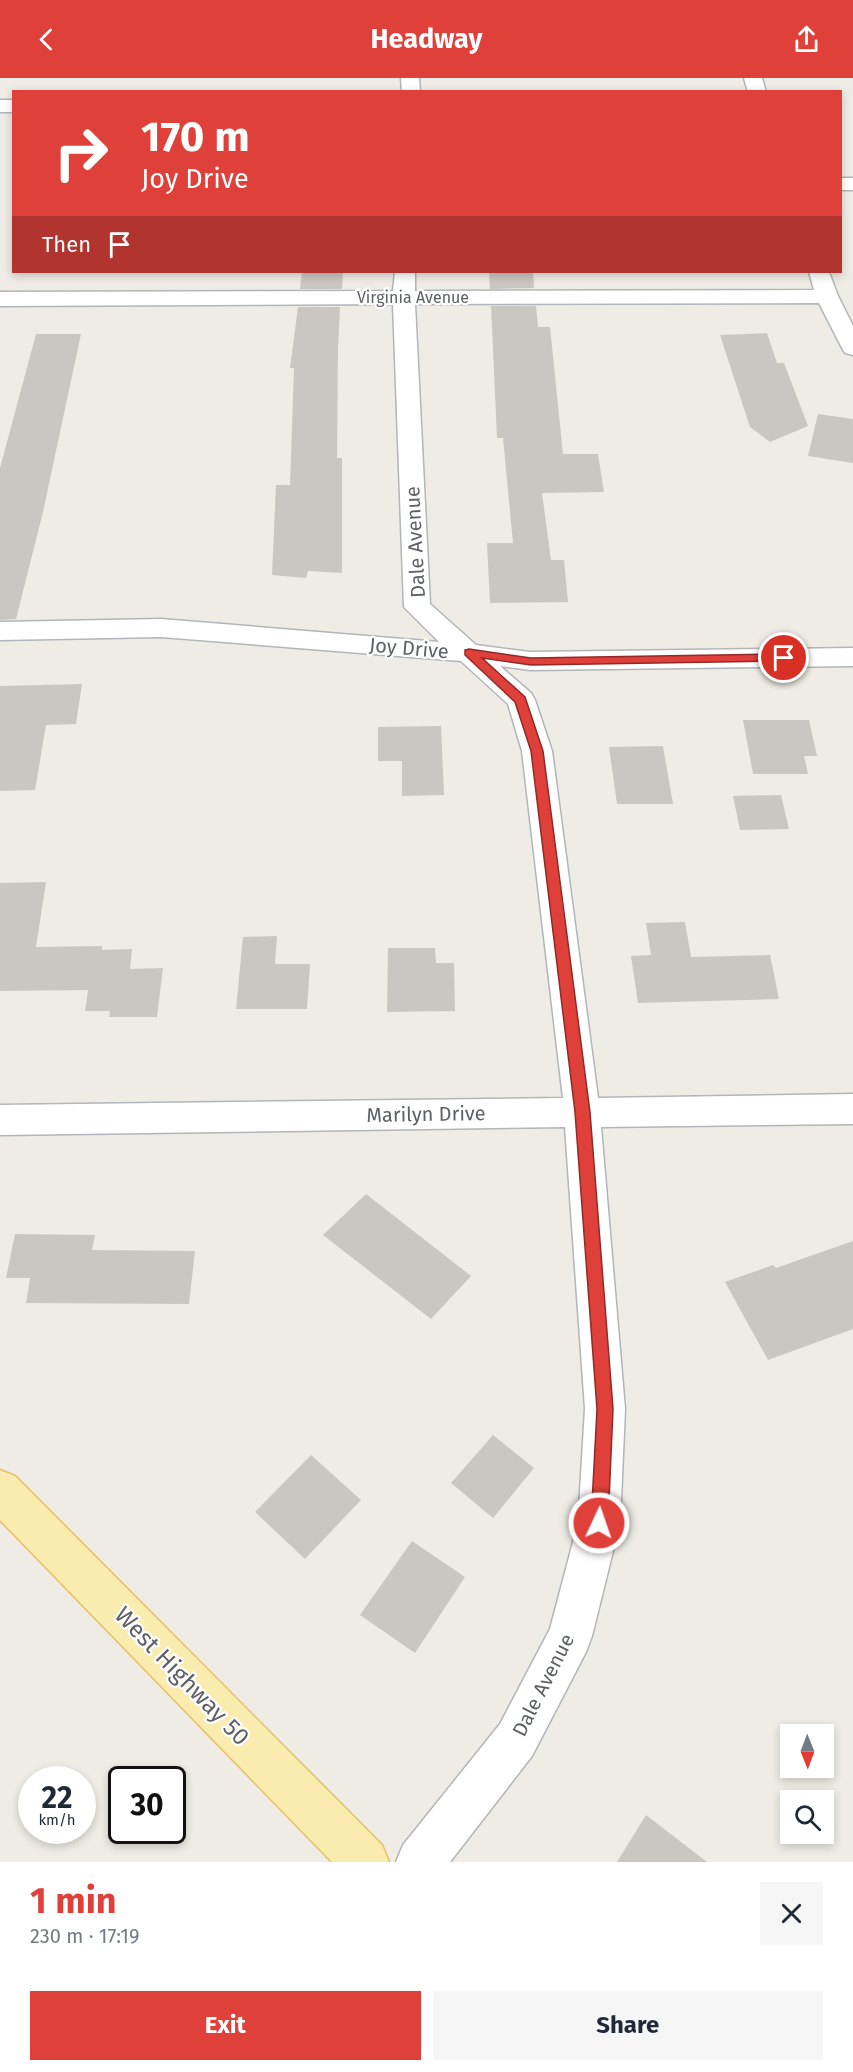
<!DOCTYPE html>
<meta charset="utf-8">
<style>
body{margin:0;font-family:"Fira Sans",sans-serif;background:#f6f6f7;color:#1f2937;height:100vh;display:flex;flex-direction:column;font-size:22px;white-space:nowrap}
*{box-sizing:border-box;margin:0}
p{font-size:20px;color:#747a83}
.icon{flex:none;width:33px;height:33px;fill:none;stroke:currentColor;stroke-width:2;stroke-linecap:round;stroke-linejoin:round}
.map{position:relative;height:1784px;overflow:hidden}
.sheet{display:flex;flex-direction:column;background:#fff;flex:1}
.sheet>*{flex:none}
.guide{position:absolute;left:12px;top:12px;width:830px;height:183px;border-radius:0px;box-shadow:0 3px 9px #0003;background:#df413a;color:#fff;overflow:hidden}
.needle{width:39px;rotate:179deg}
.tools{position:absolute;left:780px;top:1646px;display:grid;gap:12px}
.tools a{display:grid;place-items:center;width:54px;height:54px;border-radius:0px;background:#fff;box-shadow:0 3px 9px #0003;font-size:30px}
.speed{position:absolute;left:18px;top:1688px;display:flex;gap:12px;font-size:30px;font-weight:700;text-align:center}
.speed>*{display:grid;place-content:center;width:78px;height:78px;border-radius:50%;background:#fff;box-shadow:0 3px 9px #0003;line-height:1}
.speed small{font-size:15px;font-weight:400}
.speed .limit{border:3px solid #111;border-radius:9px;background:#fff;color:#111}
.pin{position:absolute;display:grid;place-items:center;width:51px;height:51px;color:#fff;margin:-26px;border:3px solid #fff;border-radius:50%;box-shadow:0 2px 6px #0007}
.me{position:absolute;width:66px;margin:-33px;rotate:3deg;stroke-linejoin:round;filter:drop-shadow(0 0 4px #0008)}
.turn{display:flex;align-items:center;gap:21px;height:126px;padding:0 30px;font-size:27px}
.turn .icon{width:78px;height:78px;stroke-width:2.5}
.turn b{display:block;font-size:42px;line-height:51px}
.then{display:flex;align-items:center;height:57px;padding:0 30px;background:#0003;gap:12px;font-size:22px}
.round{display:grid;place-items:center;flex:none;width:63px;height:63px;border-radius:0px;background:#f6f6f7}
.overview{display:flex;align-items:center;justify-content:space-between;height:102px;padding:0 30px}
h1{font-size:36px;font-weight:700;line-height:45px;color:#df413a}
.button{display:flex;gap:12px;margin-top:auto;padding:12px 30px}
.button a{flex:1;height:69px;border-radius:0px;background:#df413a;color:#fff;font-size:24px;font-weight:700;line-height:69px;text-align:center}
.button a+a{background:#f6f6f7;color:#1f2937}
header{display:flex;justify-content:space-between;align-items:center;height:78px;padding:0 30px;background:#df413a;color:#fff;font-size:27px;font-weight:700}
.map>svg:first-child{display:block}
</style>
<header><svg class="icon" aria-label="back" viewBox="0 0 24 24"><path d="M15 5l-7 7 7 7"/></svg>Headway<svg class="icon" aria-label="share" viewBox="0 0 24 24"><path d="M12 15V3M7 8l5-5 5 5M5 13v7h14v-7"/></svg></header>
<div class="map">
<svg width="853" height="1784" viewBox="0 0 853 1784">
<rect width="100%" height="100%" fill="#eeece5"/>
<path fill="#cac7c2" d="M302,194H343L342,211H300Z
M489,194H533L534,210L490,211Z
M491,228H536L538,249H550L563,376H598L604,414L542,415L551,482H564L568,524L490,525L487,465H513L503,360H497Z
M298,229H340L338,272L337,380H342V495L308,493L306,500L272,497L276,407H290L294,290H290Z
M767,255L777,285H784L808,348L770,364L750,349L720,257Z
M36,256H81L43,434L16,541L0,542V390Z
M818,336L853,341V385L808,378Z
M82,606L76,646L46,647L35,712L0,713V608Z
M743,642H809L817,678H804L808,696H753Z
M441,648L444,717L402,718V683H378V649Z
M663,668L673,726H617L609,669Z
M781,717L789,751L740,752L733,718Z
M46,804L36,869L102,868V872L132,871L130,891L163,890L157,939H109L110,933H85L88,912L0,913V805Z
M685,844L691,879L770,877L779,921L638,925L631,878L651,877L646,845Z
M277,858L275,886H310L307,931H236L243,859Z
M388,870H435L436,885H454L455,933L387,934Z
M366,1116L471,1198L431,1241L323,1157Z
M15,1156L95,1157L92,1172L195,1173L189,1226L26,1225L30,1200H6Z
M853,1163V1251L768,1282L725,1204L773,1187L776,1190Z
M493,1357L534,1390L493,1440L451,1405Z
M311,1377L361,1422L305,1481L255,1434Z
M412,1463L465,1499L415,1575L360,1537Z
M646,1737L707,1784H617Z"/>
<g fill="none" stroke-linecap="round" stroke-linejoin="round">
<g stroke="#b2b5b9" stroke-width="3">
<path id="minor" d="M401,0H419L420,14H402Z
M744,0H762L766,14H748Z
M0,22H14V34H0Z
M840,100H853V112H840Z
M395,194H415V213L814,212L809,194H829L838,218L853,248V277L845,275L842,270L819,225L415,226L430,526L476,567L530,574L853,570V588L530,592L500,588L531,615L535,622L552,673L598,1020L853,1016V1046L601,1049L625,1331L620,1445L592,1558L586,1574L532,1678L450,1784H396L403,1767L500,1646L550,1551L578,1445L585,1331L565,1049L0,1057V1027L563,1020L522,673L508,626L461,583L161,559L0,562V544L161,541L439,564L404,529L393,226L0,228V214L393,213Z"/>
</g>
<g stroke="#e9bf63" stroke-width="3">
<path id="major" d="M0,1392L15,1398L382,1767L389,1784H332L0,1442Z"/>
</g>
<use href="#minor" fill="#fff" fill-rule="evenodd"/>
<use href="#major" fill="#faebae" fill-rule="evenodd"/>
</g>
<path fill="#df413a" stroke="#912a26" stroke-width="1.5" d="M469,571L531,580L784,576L790,580L784,583L531,587L482,580L525,619L543,673L590,1034L613,1331L608,1445L605,1451L599,1454L593,1451L591,1445L597,1331L575,1034L531,673L515,624L465,577V572Z"/>
<g text-anchor="middle" stroke-width="4.5" stroke-linejoin="round" paint-order="stroke">
<g font-size="16" fill="#5d6064" stroke="#fff">
<text x="413" y="225">Virginia Avenue</text>
</g>
<g font-size="20" fill="#5d6064" stroke="#fff">
<text transform="translate(415 464) rotate(-93)" y="7">Dale Avenue</text>
<text transform="translate(409 570) rotate(5)" y="7">Joy Drive</text>
<text transform="translate(426 1036) rotate(-1)" y="7">Marilyn Drive</text>
<text transform="translate(543 1607) rotate(-63)" y="7">Dale Avenue</text>
</g>
<g font-size="24" fill="#5d6064" stroke="#fff">
<text transform="translate(182 1598) rotate(46)" y="8">West Highway 50</text>
</g>
</g>
</svg>
<div class="tools">
<a><svg class="needle" viewBox="-14 -14 28 28"><path d="M0-13l5 13h-10z" fill="#e53935"/><path d="M0 13l5-13h-10z" fill="#747a83"/></svg></a>
<a><svg class="icon" aria-label="search" viewBox="0 0 24 24"><circle cx="10" cy="10" r="6"/><path d="M15 15l6 6"/></svg></a>
</div>
<div class="speed"><div>22<small>km/h</small></div><div class="limit">30</div></div>
<div class="pin" style="left:784px;top:580px;background:#d93025"><svg class="icon" aria-label="arrive" viewBox="0 0 24 24"><path d="M6 21V4h12l-3 4 3 4H6"/></svg></div>
<svg class="me" style="left:599px;top:1445px" viewBox="-20 -20 40 40"><circle r="17" fill="#df413a" stroke="#fff" stroke-width="3"/><path d="M0-11L8 9 0 5-8 9z" fill="#fff"/></svg>
<div class="guide">
<div class="turn"><svg class="icon" aria-label="right" viewBox="0 0 24 24"><path d="M7 20v-9h11M14 6l5 5-5 5"/></svg><div><b>170 m</b>Joy Drive</div></div>
<div class="then">Then<svg class="icon" aria-label="arrive" viewBox="0 0 24 24"><path d="M6 21V4h12l-3 4 3 4H6"/></svg></div>
</div>
</div>
<section class="sheet">
<div class="overview"><div><h1>1 min</h1><p>230 m · 17:19</p></div><a class="round"><svg class="icon" aria-label="close" viewBox="0 0 24 24"><path d="M6 6l12 12M18 6L6 18"/></svg></a></div>
<div class="button"><a>Exit</a><a>Share</a></div>
</section>
